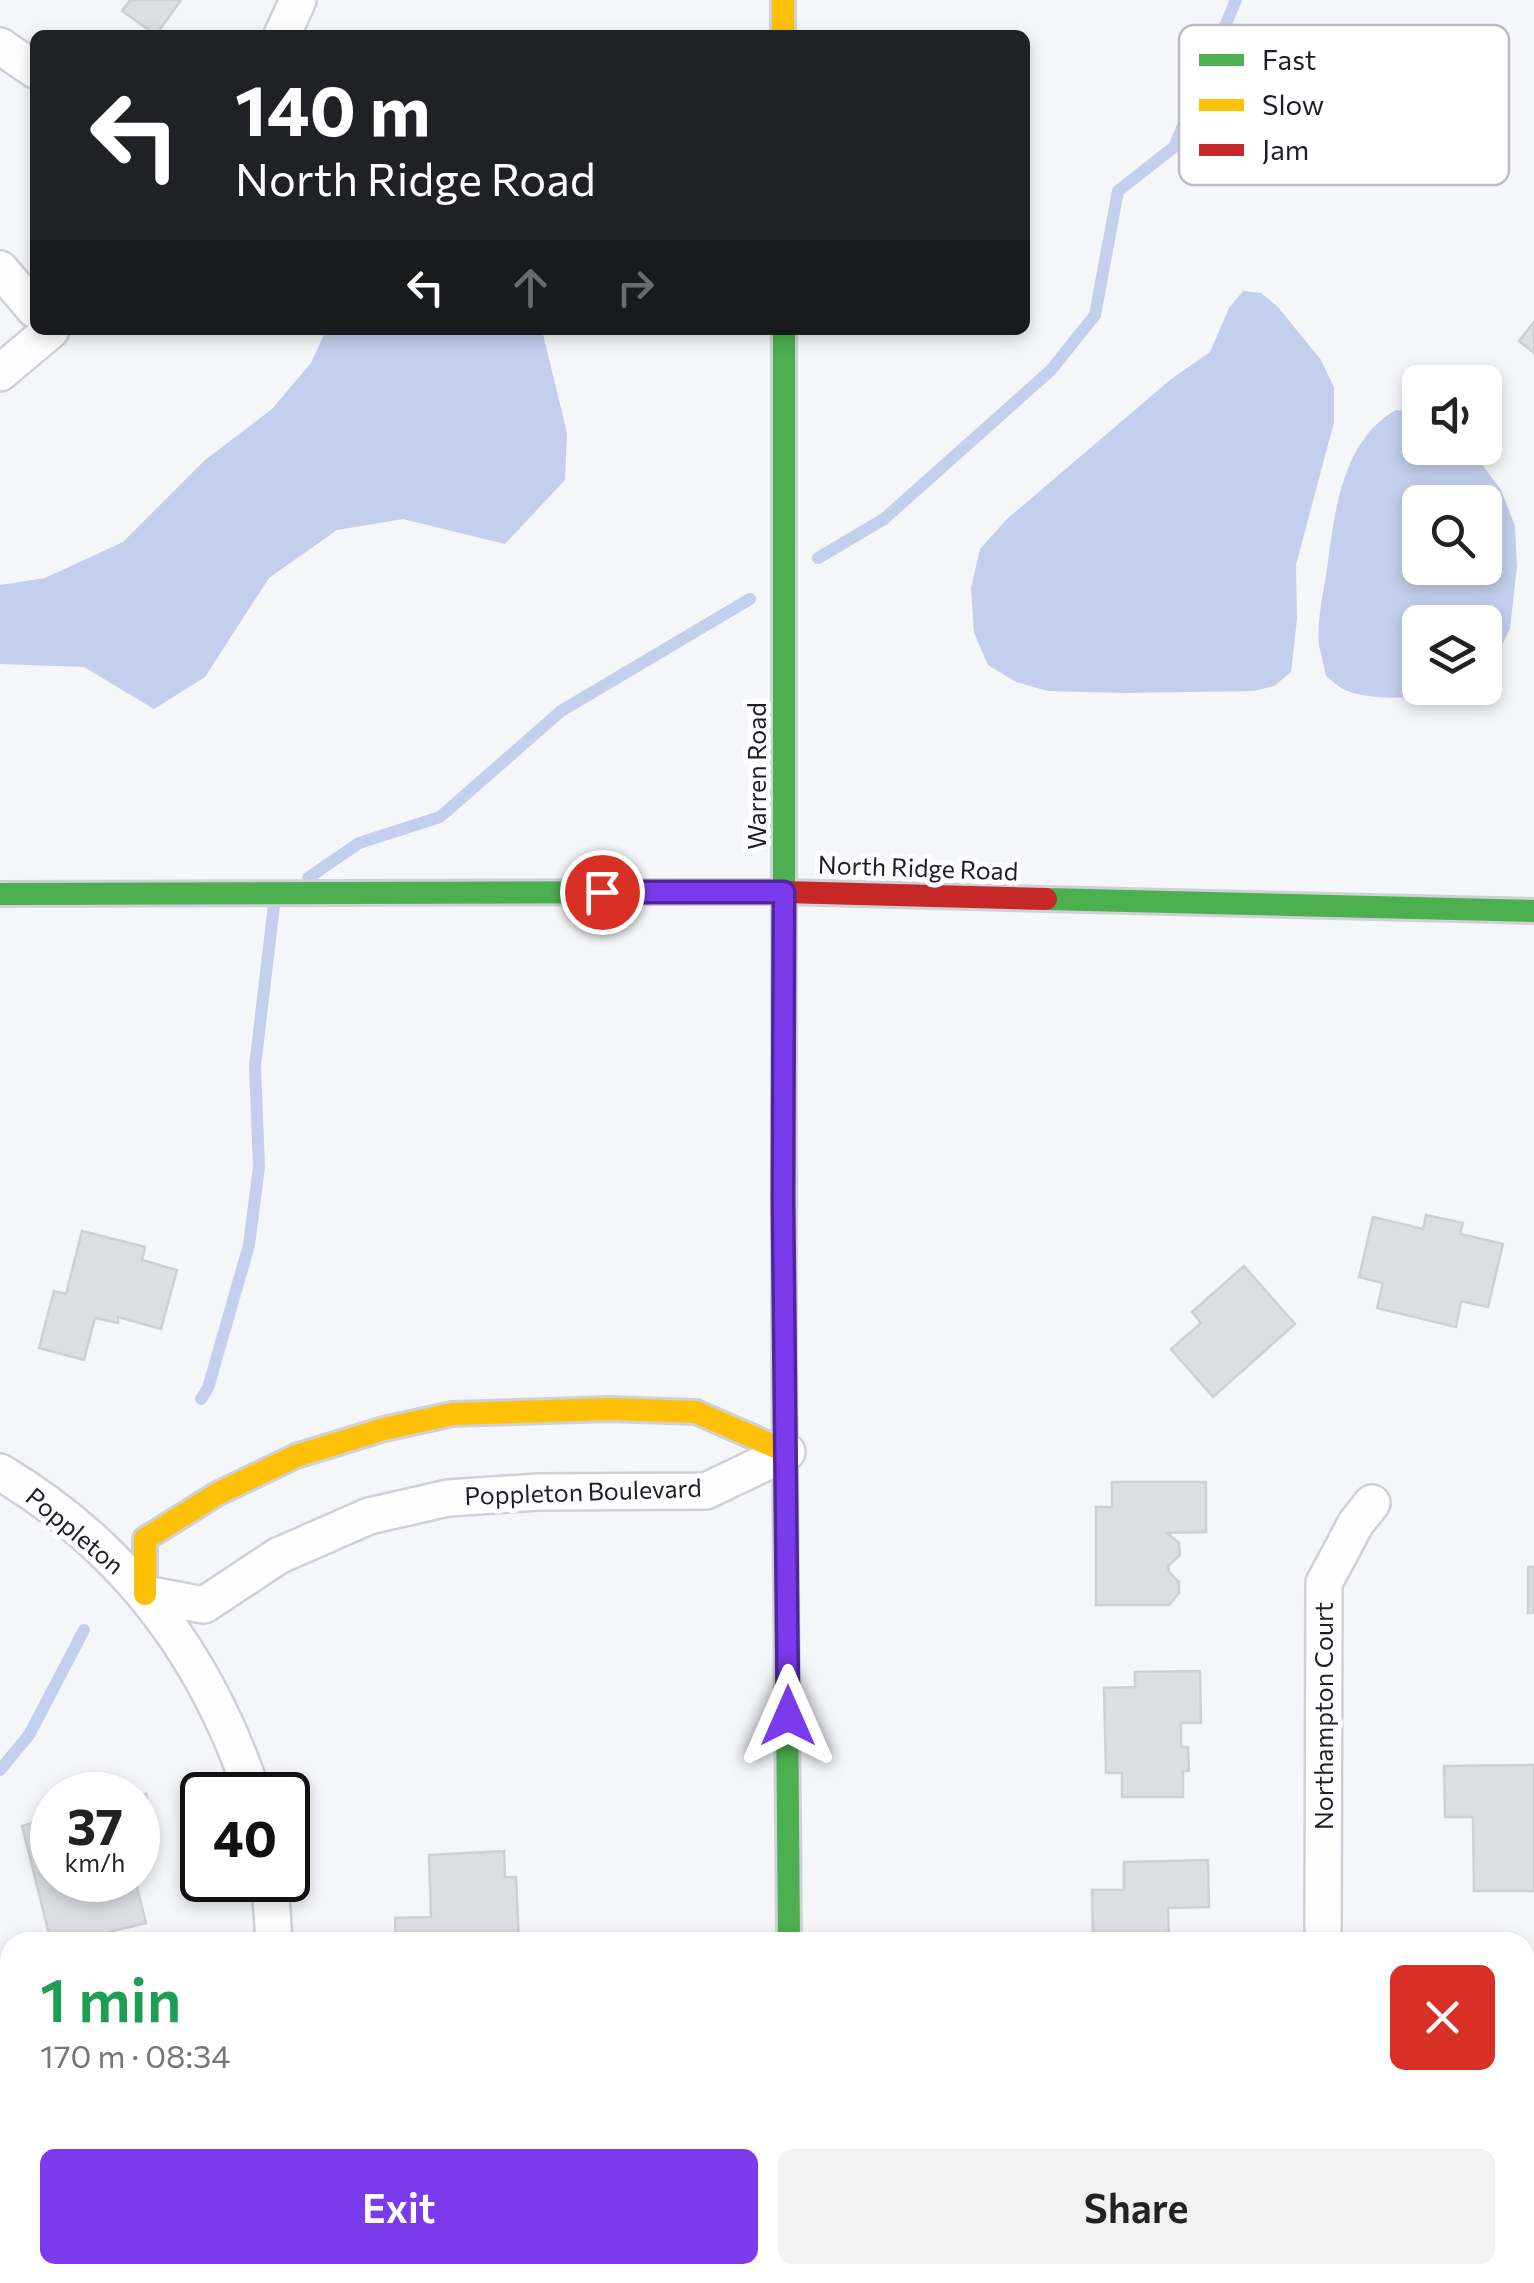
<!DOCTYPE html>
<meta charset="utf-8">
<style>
body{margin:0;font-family:Commissioner,sans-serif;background:#f2f2f2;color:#222;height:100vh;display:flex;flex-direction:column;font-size:38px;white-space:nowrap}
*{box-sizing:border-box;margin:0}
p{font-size:32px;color:#767676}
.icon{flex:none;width:55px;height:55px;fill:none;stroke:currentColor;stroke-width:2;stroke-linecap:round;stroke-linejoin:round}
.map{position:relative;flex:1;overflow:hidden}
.sheet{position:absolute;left:0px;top:1932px;width:1535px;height:352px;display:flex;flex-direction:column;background:#fff;border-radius:30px 30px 0 0;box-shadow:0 5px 15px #0003}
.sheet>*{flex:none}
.banner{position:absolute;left:30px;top:30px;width:1000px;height:305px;border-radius:15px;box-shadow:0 5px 15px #0003;background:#202124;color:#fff;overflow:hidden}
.tools{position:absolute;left:1402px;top:365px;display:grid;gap:20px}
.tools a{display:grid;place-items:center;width:100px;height:100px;border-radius:15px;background:#fff;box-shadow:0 5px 15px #0003;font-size:50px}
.speed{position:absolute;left:30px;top:1772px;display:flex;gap:20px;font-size:50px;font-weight:700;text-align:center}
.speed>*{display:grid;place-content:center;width:130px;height:130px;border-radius:50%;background:#fff;box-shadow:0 5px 15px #0003;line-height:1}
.speed small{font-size:25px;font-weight:400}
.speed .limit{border:5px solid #111;border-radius:15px;background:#fff;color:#111}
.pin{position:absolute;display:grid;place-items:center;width:85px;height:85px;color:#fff;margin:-42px;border:5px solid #fff;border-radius:50%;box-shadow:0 2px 10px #0007}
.me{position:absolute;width:110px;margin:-55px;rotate:0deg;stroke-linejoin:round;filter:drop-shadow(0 0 8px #0008)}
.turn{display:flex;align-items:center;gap:35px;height:210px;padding:0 40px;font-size:45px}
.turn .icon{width:130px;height:130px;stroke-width:2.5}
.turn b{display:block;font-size:70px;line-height:85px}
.lanes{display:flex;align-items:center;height:95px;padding:0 40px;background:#0003;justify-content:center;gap:50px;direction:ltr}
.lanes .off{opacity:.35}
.round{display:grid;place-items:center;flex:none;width:105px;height:105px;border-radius:15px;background:#f2f2f2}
.overview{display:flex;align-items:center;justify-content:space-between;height:170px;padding:0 40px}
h1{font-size:60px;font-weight:600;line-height:75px;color:#1e9e55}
.primary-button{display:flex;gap:20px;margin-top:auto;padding:20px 40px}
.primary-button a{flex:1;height:115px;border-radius:15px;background:#7c3aed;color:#fff;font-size:40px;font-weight:600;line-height:115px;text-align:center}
.primary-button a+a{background:#f2f2f2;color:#222}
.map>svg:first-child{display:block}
</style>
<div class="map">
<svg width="1534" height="2283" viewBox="0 0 1534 2283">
<rect width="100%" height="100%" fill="#f5f6fa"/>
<path fill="#c3cfec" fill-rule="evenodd" d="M1243,291L1261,293L1278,307L1321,360L1334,387V422L1296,565L1297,619L1291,672L1274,686L1254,691L1124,693L1048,691L1016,682L988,665L974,633L971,588L980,549L1007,519L1170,380L1210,352L1229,308Z
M326,330H542L567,433L565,480L505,544L403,519L337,530L269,578L205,677L154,709L84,667L0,664V585L45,578L123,542L205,460L272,409L311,363Z
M1396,410L1420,412V448H1465L1475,455L1501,490L1515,526L1517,567L1510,629L1494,661L1485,669V622H1420V688H1458C1431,699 1372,702 1345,690C1338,687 1332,680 1326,676C1324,666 1321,655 1319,645C1317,624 1322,597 1326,576C1334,518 1340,441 1396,410ZM1420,502H1485V568H1420Z"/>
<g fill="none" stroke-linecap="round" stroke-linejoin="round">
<path stroke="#c3cfec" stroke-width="12" d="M818,558L884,519L1051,370L1095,315L1118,191L1174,147L1236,0
M308,878L359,843L440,817L561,711L750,599
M201,1399L208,1388L249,1245L259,1167L255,1066L274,905
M0,1770L29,1735L84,1630
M1525,2086L1534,2080"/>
</g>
<path fill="#dcdee3" stroke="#ced0d5" stroke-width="2.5" d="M130,0H181L156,35L122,11Z
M1534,322V353L1519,341Z
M1426,1215L1463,1223L1460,1234L1503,1244L1488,1307L1461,1301L1456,1327L1377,1308L1383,1283L1359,1277L1373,1217L1423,1229Z
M82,1231L145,1247L142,1260L177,1270L161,1329L118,1317V1323L95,1318L84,1360L39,1348L54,1291L66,1294Z
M1244,1266L1295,1324L1213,1397L1171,1349L1201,1323L1192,1312Z
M1112,1482H1206V1532L1167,1533L1179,1543L1180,1555L1168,1566L1169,1572L1179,1582V1593L1169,1605H1096V1507H1112Z
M1528,1567H1534V1613H1528Z
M1200,1671L1201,1723H1181V1747H1188L1189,1771H1183V1797H1122V1773H1106L1104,1688L1135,1687V1672Z
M1534,1765V1891H1474L1473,1817H1445L1444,1766Z
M146,1794L157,1841L138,1846V1796Z
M52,1818V1880H135L146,1923L67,1942H51L22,1826Z
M504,1851L505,1877H516L519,1942H396L395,1918L431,1917L429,1855Z
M1208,1860L1209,1907L1168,1908L1169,1942H1093L1092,1890H1124V1862Z
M365,2275H457L458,2283H372L371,2278L365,2279Z"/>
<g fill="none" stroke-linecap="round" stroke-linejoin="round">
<g stroke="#cfd1d7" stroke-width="40">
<path id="street" d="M282,35L298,0
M0,46L35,70
M0,269L35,310
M0,373L51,330
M0,1472C126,1547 207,1656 253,1795
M145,1594L204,1605L278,1556L369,1516L448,1498L539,1492L706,1491L787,1452
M270,1880L274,1942
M1323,1942L1324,1583L1356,1523L1372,1503
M233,2275V2283
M1322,2283V2275"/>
</g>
<g stroke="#cfd1d7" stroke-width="28">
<path id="fast" d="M784,330V1368
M0,894L699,892
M1046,899L1534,911
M787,1696L789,1942
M791,2275V2283"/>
</g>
<g stroke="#cfd1d7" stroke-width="28">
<path id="slow" d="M783,0V35
M784,1368L787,1696
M145,1594V1539L217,1494L296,1456L384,1429L452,1414L610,1409L696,1412L787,1452"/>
</g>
<g stroke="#cfd1d7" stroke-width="28">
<path id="jam" d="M699,892H784L1046,899"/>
</g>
<use href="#street" stroke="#fefefe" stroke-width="35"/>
<use href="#fast" stroke="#4caf50" stroke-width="22"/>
<use href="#slow" stroke="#ffc107" stroke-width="22"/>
<use href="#jam" stroke="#c62828" stroke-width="22"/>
</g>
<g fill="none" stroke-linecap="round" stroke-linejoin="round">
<g stroke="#51269a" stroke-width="25">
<path id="route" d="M602,892H784L783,1200L788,1716"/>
</g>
<use href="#route" stroke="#7c3aed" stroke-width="18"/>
</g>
<g text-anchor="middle" stroke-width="10" stroke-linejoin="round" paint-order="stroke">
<g font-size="25" fill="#1c1f25" stroke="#fff">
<text transform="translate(757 776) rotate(-90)" y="9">Warren Road</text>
<text transform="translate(918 868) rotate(2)" y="9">North Ridge Road</text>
<text transform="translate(583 1492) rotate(-2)" y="9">Poppleton Boulevard</text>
<text transform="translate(75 1531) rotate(40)" y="9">Poppleton</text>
<text transform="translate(1324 1716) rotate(-90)" y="9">Northampton Court</text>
</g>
</g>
<rect x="1179" y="25" width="330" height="160" rx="15" fill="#fff" stroke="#bbbcbe" stroke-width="2.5"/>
<rect x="1199" y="54" width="45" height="12" fill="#4caf50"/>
<rect x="1199" y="99" width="45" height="12" fill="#ffc107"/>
<rect x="1199" y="144" width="45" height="12" fill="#c62828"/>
<g font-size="28" fill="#1c1f25">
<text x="1262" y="70">Fast</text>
<text x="1262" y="115">Slow</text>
<text x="1262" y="160">Jam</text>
</g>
</svg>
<div class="tools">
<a><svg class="icon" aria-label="sound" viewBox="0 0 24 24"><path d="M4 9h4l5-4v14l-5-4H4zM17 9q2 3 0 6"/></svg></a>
<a><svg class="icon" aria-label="search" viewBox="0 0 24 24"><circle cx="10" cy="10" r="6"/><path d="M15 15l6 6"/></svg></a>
<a><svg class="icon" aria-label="layers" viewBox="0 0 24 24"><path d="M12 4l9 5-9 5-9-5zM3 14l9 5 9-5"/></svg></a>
</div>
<div class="speed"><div>37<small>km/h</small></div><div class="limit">40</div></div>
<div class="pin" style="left:602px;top:892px;background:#d93025"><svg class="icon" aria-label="arrive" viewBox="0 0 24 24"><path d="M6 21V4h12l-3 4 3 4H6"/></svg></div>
<svg class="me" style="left:788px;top:1716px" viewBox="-20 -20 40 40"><path d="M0-17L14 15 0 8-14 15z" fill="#7c3aed" stroke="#fff" stroke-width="4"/></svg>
<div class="banner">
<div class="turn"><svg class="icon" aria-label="left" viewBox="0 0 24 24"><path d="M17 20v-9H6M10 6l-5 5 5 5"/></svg><div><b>140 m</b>North Ridge Road</div></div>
<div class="lanes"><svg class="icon" aria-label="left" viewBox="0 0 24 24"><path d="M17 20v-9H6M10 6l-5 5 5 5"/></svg><svg class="icon off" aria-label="ahead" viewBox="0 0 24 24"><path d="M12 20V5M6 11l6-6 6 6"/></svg><svg class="icon off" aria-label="right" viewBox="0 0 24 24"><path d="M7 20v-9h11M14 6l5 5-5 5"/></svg></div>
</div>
<section class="sheet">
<div class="overview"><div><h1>1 min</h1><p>170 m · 08:34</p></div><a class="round" style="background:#d93025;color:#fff"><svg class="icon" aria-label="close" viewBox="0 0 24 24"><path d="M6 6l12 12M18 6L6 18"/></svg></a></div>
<div class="primary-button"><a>Exit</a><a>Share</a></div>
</section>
</div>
